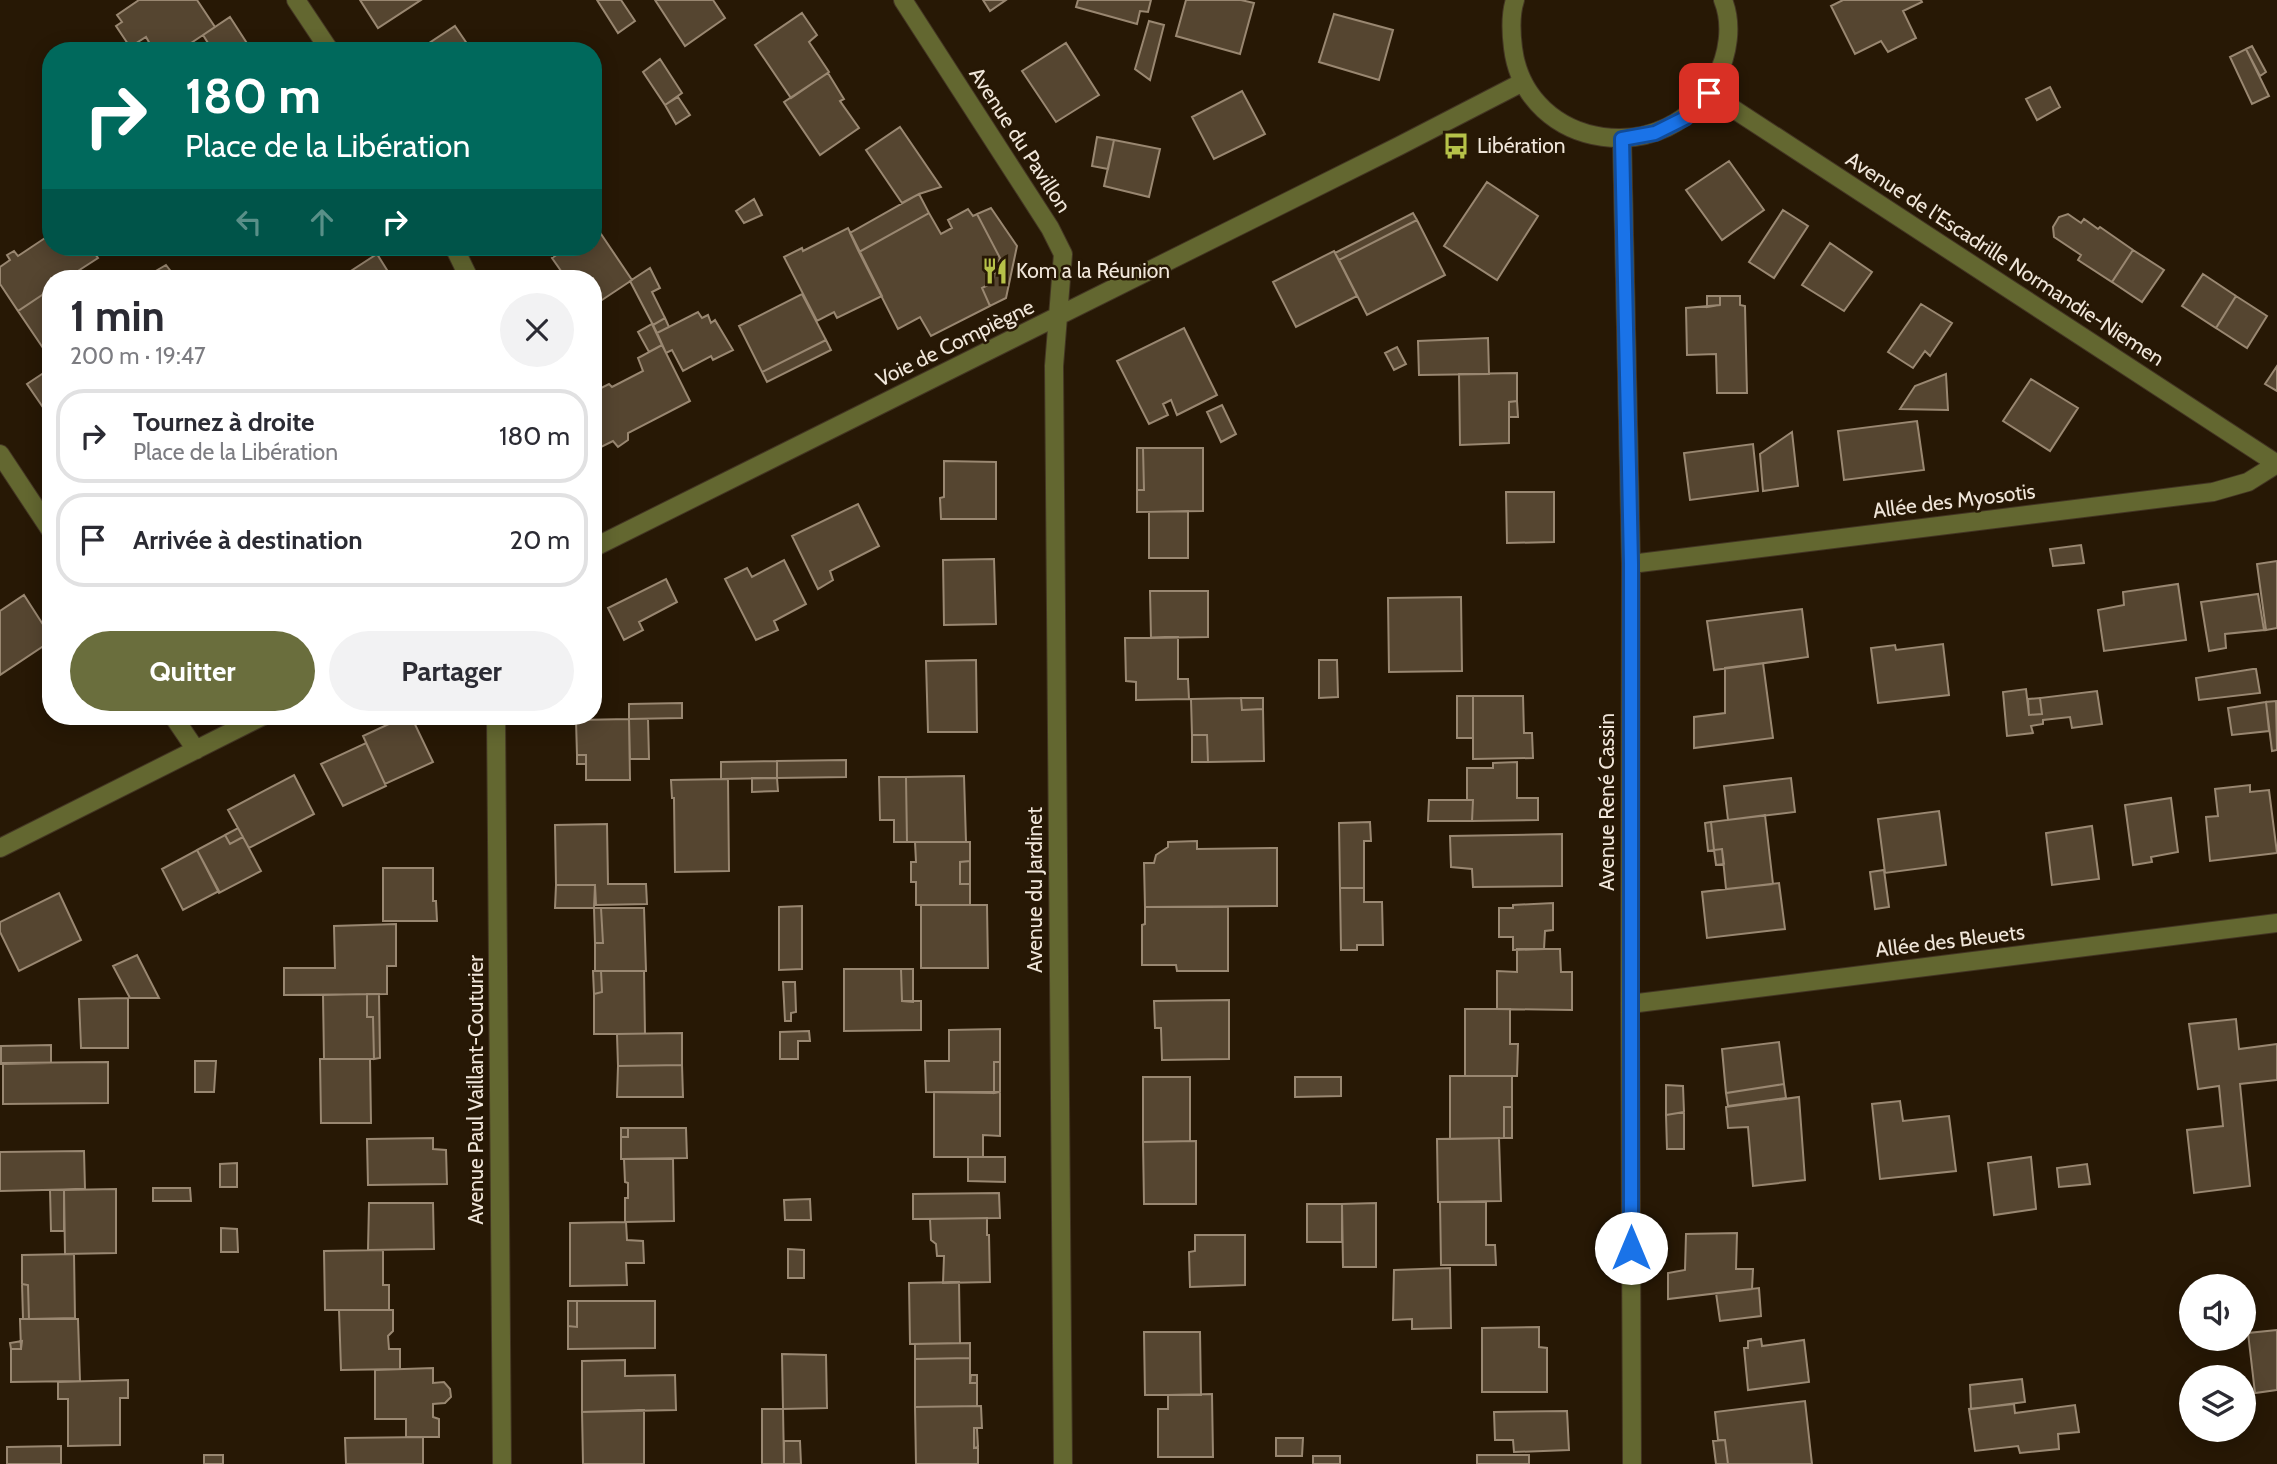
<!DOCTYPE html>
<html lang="fr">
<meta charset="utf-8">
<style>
body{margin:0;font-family:Cabin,sans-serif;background:#f2f2f3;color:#2b2b33;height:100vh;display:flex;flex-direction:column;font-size:26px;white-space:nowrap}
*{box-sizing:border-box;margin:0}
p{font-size:23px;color:#7c7c81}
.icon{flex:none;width:38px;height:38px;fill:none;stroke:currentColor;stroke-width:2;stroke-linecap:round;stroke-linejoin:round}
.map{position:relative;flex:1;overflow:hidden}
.side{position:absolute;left:42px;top:270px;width:560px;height:455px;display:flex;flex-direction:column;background:#fff;border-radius:28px;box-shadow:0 4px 18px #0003}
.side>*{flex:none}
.banner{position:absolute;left:42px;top:42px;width:560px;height:214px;border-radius:28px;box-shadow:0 4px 18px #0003;background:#00695c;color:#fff;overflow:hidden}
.tools{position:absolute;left:2179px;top:1274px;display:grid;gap:14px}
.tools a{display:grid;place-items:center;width:77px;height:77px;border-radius:50%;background:#fff;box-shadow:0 4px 18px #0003;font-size:35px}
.pin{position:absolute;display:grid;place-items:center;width:60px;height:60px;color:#fff;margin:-30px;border-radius:14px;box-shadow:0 4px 10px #0006}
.me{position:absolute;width:77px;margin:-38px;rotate:0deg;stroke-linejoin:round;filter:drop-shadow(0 0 5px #0008)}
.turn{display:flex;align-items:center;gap:24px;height:147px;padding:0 28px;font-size:32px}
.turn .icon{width:91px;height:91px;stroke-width:2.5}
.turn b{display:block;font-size:49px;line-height:60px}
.lanes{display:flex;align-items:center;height:66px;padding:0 28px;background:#0003;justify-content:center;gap:35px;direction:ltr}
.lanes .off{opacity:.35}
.round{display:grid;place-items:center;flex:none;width:74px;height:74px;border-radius:37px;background:#f2f2f3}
.head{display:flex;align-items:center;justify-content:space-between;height:119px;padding:0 28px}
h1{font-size:42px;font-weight:700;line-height:52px}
.button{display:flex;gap:14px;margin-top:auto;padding:14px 28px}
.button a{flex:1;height:80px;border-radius:42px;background:#6a6e3d;color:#fff;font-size:28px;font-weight:700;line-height:80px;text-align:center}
.button a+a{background:#f2f2f3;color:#2b2b33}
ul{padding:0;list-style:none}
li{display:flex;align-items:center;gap:21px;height:94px;margin:0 14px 10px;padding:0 14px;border:4px solid #e1e1e2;border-radius:28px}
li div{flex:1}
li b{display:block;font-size:26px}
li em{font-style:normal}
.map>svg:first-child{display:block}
</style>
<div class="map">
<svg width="2277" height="1464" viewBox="0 0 2277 1464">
<rect width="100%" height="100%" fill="#271805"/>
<path fill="#554530" stroke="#998771" stroke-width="2" d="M139,0H197L215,27L179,51H154L146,37L130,47L116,26L122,22L117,15Z
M360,0H421L378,28Z
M597,0H621L635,21L618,33Z
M655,0H713L725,18L685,46Z
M983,0H1006L990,11Z
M1078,0H1151L1148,12L1140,11L1137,24L1076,7Z
M1186,0H1241L1254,3L1240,54L1176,36Z
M1843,0H1921L1922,2L1903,11L1916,38L1888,52L1881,41L1855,54L1831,6Z
M802,13L817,35L809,42L829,72L791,98L755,45Z
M1334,14L1393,30L1379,80L1319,62Z
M230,17L252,51H213L203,35Z
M1149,21L1164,25L1150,80L1135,69Z
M455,26L472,51H417Z
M1066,43L1099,95L1056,122L1022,71Z
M2252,46L2266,72L2260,76L2246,49Z
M2246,49L2269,96L2252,104L2230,57Z
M660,59L682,93L665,105L643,72Z
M828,73L844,99L840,101L859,128L820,155L784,102Z
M2050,87L2060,107L2037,120L2026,99Z
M1242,91L1265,134L1214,159L1192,117Z
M678,97L690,115L676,124L665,105Z
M900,127L941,187L919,194L902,203L866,150Z
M1097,137L1114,140L1108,169L1092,166Z
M1114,140L1160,149L1149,197L1104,186Z
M1729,161L1764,210L1722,240L1686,190Z
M1487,182L1538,216L1497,280L1444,246Z
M919,194L929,213L859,252L850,233Z
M754,199L762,215L744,223L736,211Z
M991,208L1017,246L1006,298L990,306L982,288L992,283L1000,258L977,214Z
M968,209L973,216L977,214L1000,258L992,283L982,288L990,306L931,336L920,317L898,329L859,252L929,213L941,234L952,228L948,220Z
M1783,210L1808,226L1774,278L1749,262Z
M1413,213L1417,220L1339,260L1335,253Z
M2068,214L2081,223L2084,219L2098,229L2100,227L2133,250L2112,282L2078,260L2081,255L2054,237L2053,227L2059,217Z
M593,215L600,226L593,230Z
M1417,220L1445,275L1367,315L1339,260Z
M597,228L632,280L593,306V278H566L552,258L568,247H593V230Z
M848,228L882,296L837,318L834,312L817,321L784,257L802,248L803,251Z
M51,234V247H90L98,258L67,278H51V289L18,311L0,284V267L10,260L7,255L14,251L18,256Z
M1830,243L1872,272L1844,311L1802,285Z
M548,247H568L554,256Z
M2133,250L2164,270L2142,302L2112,282Z
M1334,251L1357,296L1296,327L1273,282Z
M377,254L392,278H340Z
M166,265L176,278H158L154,272Z
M650,268L660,288L652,292L665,318L653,325L630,281Z
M2203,274L2236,296L2216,328L2182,306Z
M51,289V344L43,348L18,311Z
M802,294L826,340L762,372L739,326Z
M1707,296H1720V305L1707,307Z
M1720,296H1740V305L1745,306L1747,393H1717L1716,354L1687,355L1686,308L1720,305Z
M2236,296L2267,316L2247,348L2216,328Z
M1921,304L1952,323L1930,356L1925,351L1913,368L1888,352Z
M698,312L702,318L708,315L711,323L715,320L733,350L713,360L711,356L683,371L672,350L666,353L657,333Z
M665,318L669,327L657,333L653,325Z
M652,324L662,345L649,352L638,332Z
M1184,328L1217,395L1177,415L1171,400L1163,404L1168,415L1149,424L1117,361Z
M1488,338L1489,374L1419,375L1418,341Z
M826,340L831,350L767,382L762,372Z
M662,345L690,401L628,433V440L618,447L613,441L593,451V422L597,420L593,413V392L609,384L612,387L643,371L638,358Z
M1397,347L1406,364L1394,370L1385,353Z
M2277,366V391L2265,384Z
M51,368V419L27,384Z
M1517,373V401L1509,402V443L1460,445L1459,374Z
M1946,374L1948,410L1900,409L1915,386Z
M2031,379L2078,408L2050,451L2003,421Z
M1517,401L1518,417H1509V402Z
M1222,405L1236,434L1221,442L1207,412Z
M1917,421L1924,470L1844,480L1838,431Z
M1792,432L1798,486L1763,491L1760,454Z
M1753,444L1758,491L1690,500L1684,453Z
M1137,448H1143L1144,490H1137Z
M1143,448H1203V511L1137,512V490H1144Z
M944,461L996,462V519H941L940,498L944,497Z
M1506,492H1554V542L1507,543Z
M858,504L879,546L830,571L833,580L818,589L792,536Z
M1188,511V558H1149V512Z
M2081,545L2084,563L2053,566L2050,549Z
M994,559L996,624L944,625L943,560Z
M784,560L806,604L774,621L778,630L756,640L725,579L747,568L752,577Z
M2277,561V628L2266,630L2257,564Z
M666,579L677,602L639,622L643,630L624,640L608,608Z
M2178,584L2186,640L2104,651L2098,610L2124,605L2123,592Z
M1150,591H1208V637L1151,638Z
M2258,594L2264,630L2225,634L2226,648L2209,651L2201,602Z
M24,595L51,637V641L0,675V611Z
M1461,597L1462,671L1389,672L1388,598Z
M1802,609L1808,657L1714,670L1707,621Z
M1178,637V679H1188L1189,699L1136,700V682L1126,681L1125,638Z
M1943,644L1949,695L1878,703L1871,648L1895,645L1896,650Z
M976,660L977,732H928L926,661Z
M1319,660H1337L1338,697L1319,698Z
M1763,663L1773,738L1694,748V717L1725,713V668Z
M2253,669H2256L2260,693L2199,700L2196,678Z
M2026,689L2029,715L2042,714L2040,698L2097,691L2102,724L2072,728L2070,717L2043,720V724L2031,726L2033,733L2007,736L2003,692Z
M1457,696H1473V738H1457Z
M1473,696H1523L1524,733H1532L1533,758L1473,759Z
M1241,698H1263V709L1242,710Z
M1241,698L1242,710L1263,709L1264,761L1208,762L1207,735H1192L1191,699Z
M2040,698L2042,714L2029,715L2028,699Z
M2276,701L2277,750L2272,751L2266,702Z
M2266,702L2269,731L2232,735L2228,708Z
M682,703V718L629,719V704Z
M406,716H411L433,762L385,784L363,736Z
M629,719H648L649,759H630Z
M629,719L630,780H586V755H577L576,720Z
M1192,735H1207L1208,762H1192Z
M366,743L386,786L343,806L321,764Z
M577,755H586V764H577Z
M846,760V777L777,778V761Z
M777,761V778L721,779V762Z
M1517,762V798H1538V820L1472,821L1473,800H1467V768H1493V763Z
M294,775L314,814L249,848L228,810Z
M964,776L966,842H907L906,777Z
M879,777H906L907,842H894V820H880Z
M752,778H777L778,791L752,792Z
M1791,778L1795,812L1728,820L1724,786Z
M728,779L729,871L675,872L674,798H672L671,780Z
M2250,785V792L2269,790L2277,853L2210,861L2206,817L2218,816L2215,789Z
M2171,798L2178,852L2151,857L2152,862L2133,865L2125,805Z
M1429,800H1473L1472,821H1428Z
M1939,811L1946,865L1885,873L1878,819Z
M1765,815L1773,884L1726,889L1722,849L1714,850L1711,822Z
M1370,822L1371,841H1364V888H1340L1339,823Z
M1711,822L1714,850L1708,851L1705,823Z
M607,824L608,884H646L647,904L596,905L595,885H556L555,825Z
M2092,826L2099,879L2052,885L2046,833Z
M238,828L243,837L230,844L225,835Z
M1562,834V886L1473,887L1472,869L1451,867L1450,836Z
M225,835L230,844L243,837L261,871L219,893L197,850Z
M1197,841V849L1277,848V906L1145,907L1144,863H1154L1156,855L1168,847V842Z
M915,842H970V861L960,862V884H970V905H916V882H911V862H916Z
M1722,849L1724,864L1716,865L1714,850Z
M197,850L219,891L183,910L162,869Z
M970,861V884H960V862Z
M383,868H433V901H436L437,921H383Z
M1884,870L1889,907L1875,909L1870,872Z
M1779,883L1785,929L1707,938L1702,892Z
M556,885H595L594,908H555Z
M1340,888H1364V902H1382L1383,945H1357V950H1341Z
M59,893L81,940L19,971L0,932V922Z
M1553,903V930L1545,931L1544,949L1513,950V937H1499V908H1513V905Z
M921,905H987L988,968H921Z
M802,906V969L779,970V907Z
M1145,907H1228V971H1177L1176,965H1142V925L1145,924Z
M594,908H601L603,943H595Z
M601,908H644L646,971H595V943H603Z
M396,924V966H387V994L284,995V968H335L334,926Z
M1517,949H1560L1561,972H1572V1010L1497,1009V971L1517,972Z
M137,955L159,998H130L113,966Z
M844,969H901L902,1001H921V1030L844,1031Z
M901,969H913V1002L902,1001Z
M593,971H601L602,992L594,994Z
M601,971H644L645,1034H594V994L602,992Z
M783,982H795L796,1012L791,1013V1021H785Z
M367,994H379L380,1058L374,1059L373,1017H367Z
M367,994V1017H373L374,1059H324L323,995Z
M128,998V1048H81L79,999Z
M1229,1000V1059L1162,1060L1161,1028H1155L1154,1001Z
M1465,1009H1510V1044H1518L1517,1076H1465Z
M2236,1019L2239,1049L2277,1044V1080L2240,1084L2250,1186L2194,1193L2187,1130L2223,1126L2219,1086L2198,1089L2189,1024Z
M1000,1029V1062H994V1093L926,1092L925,1061H949V1030Z
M809,1031L810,1041H798V1059H780V1032Z
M682,1033V1065L618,1066L617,1034Z
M1779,1042L1784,1084L1726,1093L1722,1049Z
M51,1045V1063L1,1064V1046Z
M320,1059H370L371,1123H321Z
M195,1061H216L214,1092H195Z
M108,1062V1103L3,1104V1063Z
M994,1062H1000V1092L994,1093Z
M682,1065L683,1097H617L618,1066Z
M1450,1076H1512V1107H1504V1138L1450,1139Z
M1143,1077H1190V1141L1143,1142Z
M1295,1077H1341V1096L1295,1097Z
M1784,1084L1786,1098L1728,1106L1726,1093Z
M1666,1085L1683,1086L1684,1112L1666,1115Z
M934,1092H1000V1136L983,1135V1157H934Z
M1799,1097L1805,1180L1753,1186L1748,1127L1728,1128L1726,1107Z
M1900,1101L1903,1121L1949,1116L1956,1171L1880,1179L1872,1104Z
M1504,1107H1512V1138H1504Z
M1684,1112V1149H1667L1666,1115Z
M621,1128H628V1137H621Z
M628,1128H686L687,1158L621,1159V1137H628Z
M433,1138V1149L446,1150L447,1184L368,1185L367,1139Z
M1499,1138L1501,1201L1438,1202L1437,1139Z
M1196,1141V1204H1144L1143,1142Z
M84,1151L85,1189L0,1191V1152Z
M968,1157H1005V1182L968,1181Z
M2031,1157L2036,1209L1994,1215L1988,1163Z
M624,1159H673L674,1221L625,1222V1198H628V1183L625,1182Z
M237,1163V1187H220V1164Z
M2087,1164L2090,1184L2059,1187L2057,1168Z
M153,1188H190L191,1201H153Z
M116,1189V1253L65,1254L64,1190Z
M50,1190H64V1231H51Z
M999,1193L1000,1218L913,1219V1194Z
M810,1199L811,1220H785L784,1200Z
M1440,1202H1486V1245H1495L1496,1265H1441Z
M369,1203H433L434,1249L368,1250Z
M1376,1203V1267H1343L1342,1204Z
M1307,1204H1342V1242H1307Z
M987,1218V1235H989L990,1282L943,1283L944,1256H937L936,1244L931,1240L930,1219Z
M626,1222L627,1240L643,1241L644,1263H626L627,1285L570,1286V1223Z
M221,1228L237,1229L238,1252H221Z
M1737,1233L1736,1269H1753L1752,1289L1668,1299V1273L1685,1270L1686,1234Z
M1195,1235H1245V1285L1190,1287L1189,1252L1195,1251Z
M788,1249L804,1250V1278H788Z
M383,1250V1285H389V1310H325L324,1251Z
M74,1254L75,1318L29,1319L28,1285L22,1284V1255Z
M1450,1268L1451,1328L1412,1329V1319L1393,1320L1394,1270Z
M959,1282L960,1343L910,1344L909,1283Z
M22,1284L28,1285L29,1319H23Z
M1759,1288L1761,1316L1720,1321L1716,1293Z
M568,1301H577V1327L568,1326Z
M577,1301H655V1348L568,1349V1326L577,1327Z
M339,1310H393V1331L388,1336L389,1349H400V1369L341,1370Z
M20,1319H78L80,1381L11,1382V1349H21Z
M1539,1327V1347L1547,1348V1392H1482V1328Z
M2277,1330V1390L2255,1393L2248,1333Z
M1144,1332H1200L1201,1395H1145Z
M1761,1339L1762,1346L1804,1340L1809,1382L1748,1390L1744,1348H1748V1341Z
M22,1341L21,1349H11L10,1343Z
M970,1343V1358L915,1359V1344Z
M782,1354L826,1355L827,1408L783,1409Z
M970,1358V1383H977V1406L915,1407V1359Z
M625,1360V1376L675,1375L676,1410L582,1412V1361Z
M433,1368V1383L444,1382L450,1389L451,1397L445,1403L433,1404V1417L439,1419V1437H406V1419H375V1370Z
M971,1375H977V1383H970Z
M2022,1379L2025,1402L1971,1409L1970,1385Z
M128,1380V1398H120V1445L68,1446V1399H58V1382Z
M1212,1394L1213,1457H1158V1409H1168V1395Z
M1805,1401L1812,1464H1728L1725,1440H1718L1715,1412Z
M2014,1404L2015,1413L2075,1405L2079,1432L2058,1434L2059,1449L2020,1453L2018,1446L1975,1451L1969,1409Z
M981,1406L982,1428H974V1448L978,1447V1464H916L915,1407Z
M762,1409H783L784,1464H762Z
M644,1410V1464H583L582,1412Z
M1567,1411L1569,1450L1514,1452L1513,1440H1495L1494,1412Z
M974,1428H977L978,1447L974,1448Z
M423,1437V1464H346L345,1438Z
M1276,1438H1303L1302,1456H1276Z
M1725,1440L1728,1464H1716L1713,1441Z
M784,1441H800L801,1464H784Z
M61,1446V1464H7V1447Z
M204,1455H223V1464H204Z
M1477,1455H1529V1464H1477Z
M1313,1456H1340V1464H1313Z"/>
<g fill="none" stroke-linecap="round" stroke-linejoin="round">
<g stroke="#433523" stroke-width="20">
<path id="street" d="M296,0L330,51
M903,0L1050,228L1063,254L1054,366L1063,1464
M1515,0C1510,15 1511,32 1513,48C1526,152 1671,171 1716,78C1728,55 1733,25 1723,0
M1709,93L2277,464
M1622,139L1631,564L1630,1004L1632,1464
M454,247L469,278
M0,454L51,531
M593,548L1399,146L1523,82
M1631,564L2213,492L2248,482L2277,464
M173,716L196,750
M496,716L502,1464
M0,848L263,716
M1630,1004L2277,923"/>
</g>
<use href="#street" stroke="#636730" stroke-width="18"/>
</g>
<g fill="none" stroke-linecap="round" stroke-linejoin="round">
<g stroke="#114b97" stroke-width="18">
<path id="route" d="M1631,1248V564L1622,139L1655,133L1685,118L1709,93"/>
</g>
<use href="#route" stroke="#1a73e8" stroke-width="12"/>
</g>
<defs>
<g id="bus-bare" transform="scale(2.1)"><path d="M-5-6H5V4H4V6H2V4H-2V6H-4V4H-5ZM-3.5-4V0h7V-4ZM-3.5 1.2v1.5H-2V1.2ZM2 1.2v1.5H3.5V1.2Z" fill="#b6c149" stroke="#271805" stroke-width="2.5" paint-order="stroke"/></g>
<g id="restaurant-bare" transform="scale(2.1)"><path d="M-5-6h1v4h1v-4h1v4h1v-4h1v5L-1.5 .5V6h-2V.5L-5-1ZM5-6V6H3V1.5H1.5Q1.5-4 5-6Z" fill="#b6c149" stroke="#271805" stroke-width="2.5" paint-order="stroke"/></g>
</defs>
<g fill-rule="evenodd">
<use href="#bus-bare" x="1456" y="146"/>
<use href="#restaurant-bare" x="995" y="271"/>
</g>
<g text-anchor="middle" stroke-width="5" stroke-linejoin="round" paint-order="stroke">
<g font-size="21" fill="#f0e6da" stroke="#271805">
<text transform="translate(1020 140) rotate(57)" y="7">Avenue du Pavillon</text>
<text transform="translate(2005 259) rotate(33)" y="7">Avenue de l'Escadrille Normandie-Niemen</text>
<text transform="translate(955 343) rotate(-26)" y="7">Voie de Compiègne</text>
<text transform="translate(1954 501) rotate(-7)" y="7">Allée des Myosotis</text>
<text transform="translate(1607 802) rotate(-90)" y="7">Avenue René Cassin</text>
<text transform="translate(1035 890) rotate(-90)" y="7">Avenue du Jardinet</text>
<text transform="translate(1950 941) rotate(-7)" y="7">Allée des Bleuets</text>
<text transform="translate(476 1090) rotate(-90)" y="7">Avenue Paul Vaillant-Couturier</text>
</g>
<g font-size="21" fill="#f0e6da" stroke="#271805" text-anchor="start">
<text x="1477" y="153">Libération</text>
<text x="1016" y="278">Kom a la Réunion</text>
</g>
</g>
</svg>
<div class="tools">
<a><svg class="icon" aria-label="sound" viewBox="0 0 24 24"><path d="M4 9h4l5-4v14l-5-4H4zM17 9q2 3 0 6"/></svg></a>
<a><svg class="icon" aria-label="layers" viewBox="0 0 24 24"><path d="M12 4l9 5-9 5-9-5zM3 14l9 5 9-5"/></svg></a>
</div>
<div class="pin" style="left:1709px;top:93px;background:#d93025"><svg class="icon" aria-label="arrive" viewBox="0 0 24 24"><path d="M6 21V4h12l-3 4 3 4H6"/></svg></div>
<svg class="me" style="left:1631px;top:1248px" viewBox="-20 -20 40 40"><circle r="19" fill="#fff"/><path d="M0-13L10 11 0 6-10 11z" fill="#1a73e8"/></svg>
<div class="banner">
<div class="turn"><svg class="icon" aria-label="right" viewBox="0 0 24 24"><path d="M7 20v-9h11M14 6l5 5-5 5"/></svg><div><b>180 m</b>Place de la Libération</div></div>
<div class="lanes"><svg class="icon off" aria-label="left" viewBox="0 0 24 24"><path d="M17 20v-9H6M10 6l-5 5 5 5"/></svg><svg class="icon off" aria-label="ahead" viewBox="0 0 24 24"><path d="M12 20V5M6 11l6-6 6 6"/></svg><svg class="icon" aria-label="right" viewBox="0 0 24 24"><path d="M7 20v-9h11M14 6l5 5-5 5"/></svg></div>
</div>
<section class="side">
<div class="head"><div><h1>1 min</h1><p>200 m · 19:47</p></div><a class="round"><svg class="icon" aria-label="close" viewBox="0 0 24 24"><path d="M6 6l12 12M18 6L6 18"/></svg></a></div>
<ul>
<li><svg class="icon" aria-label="right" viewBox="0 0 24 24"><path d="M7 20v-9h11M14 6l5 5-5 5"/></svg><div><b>Tournez à droite</b><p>Place de la Libération</p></div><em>180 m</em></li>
<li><svg class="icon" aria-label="arrive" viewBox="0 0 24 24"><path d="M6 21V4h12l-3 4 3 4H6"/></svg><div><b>Arrivée à destination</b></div><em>20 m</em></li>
</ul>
<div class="button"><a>Quitter</a><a>Partager</a></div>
</section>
</div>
